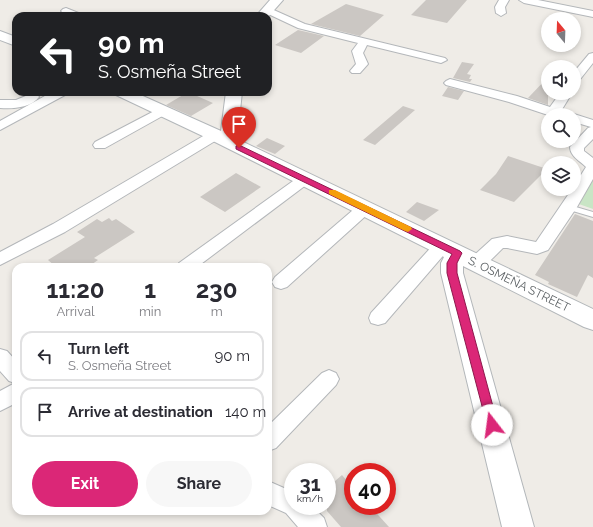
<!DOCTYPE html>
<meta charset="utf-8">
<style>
body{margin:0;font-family:Raleway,sans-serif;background:#f7f7f7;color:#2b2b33;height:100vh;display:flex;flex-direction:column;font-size:15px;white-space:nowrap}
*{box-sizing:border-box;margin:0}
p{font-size:13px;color:#7c7c81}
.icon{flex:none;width:22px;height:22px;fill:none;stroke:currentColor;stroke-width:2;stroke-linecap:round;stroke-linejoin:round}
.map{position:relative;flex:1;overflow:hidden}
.drawer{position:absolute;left:12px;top:263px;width:260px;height:252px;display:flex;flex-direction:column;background:#fff;border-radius:12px;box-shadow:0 2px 6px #0003}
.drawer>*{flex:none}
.top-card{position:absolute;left:12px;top:12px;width:260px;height:84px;border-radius:12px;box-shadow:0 2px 6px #0003;background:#202124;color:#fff;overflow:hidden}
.needle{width:26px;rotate:341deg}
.buttons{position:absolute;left:541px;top:12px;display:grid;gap:8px}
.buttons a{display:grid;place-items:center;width:40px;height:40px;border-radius:50%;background:#fff;box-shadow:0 2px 6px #0003;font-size:20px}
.speed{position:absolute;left:284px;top:463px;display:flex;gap:8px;font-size:20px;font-weight:700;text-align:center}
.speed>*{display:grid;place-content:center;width:52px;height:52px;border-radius:50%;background:#fff;box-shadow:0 2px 6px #0003;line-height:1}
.speed small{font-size:10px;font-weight:400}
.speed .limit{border:6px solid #d22;background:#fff;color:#111}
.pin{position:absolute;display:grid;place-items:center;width:34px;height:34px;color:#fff;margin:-41px -17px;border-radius:50% 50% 50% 0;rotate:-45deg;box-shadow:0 0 4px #0007}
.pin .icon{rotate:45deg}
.me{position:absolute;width:44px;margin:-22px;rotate:345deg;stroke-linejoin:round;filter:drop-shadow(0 0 3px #0008)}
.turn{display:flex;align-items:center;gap:14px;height:84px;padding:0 20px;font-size:18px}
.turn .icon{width:52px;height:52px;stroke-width:2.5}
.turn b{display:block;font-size:28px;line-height:34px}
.eta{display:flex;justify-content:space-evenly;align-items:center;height:68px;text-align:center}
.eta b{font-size:24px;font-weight:700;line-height:28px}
.action{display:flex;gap:8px;margin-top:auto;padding:8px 20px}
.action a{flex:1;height:46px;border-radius:24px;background:#db2777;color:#fff;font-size:16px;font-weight:700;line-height:46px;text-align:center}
.action a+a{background:#f7f7f7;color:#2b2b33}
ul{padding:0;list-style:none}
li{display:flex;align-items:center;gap:12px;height:50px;margin:0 8px 6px;padding:0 12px;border:2px solid #e1e1e2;border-radius:12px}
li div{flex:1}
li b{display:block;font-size:15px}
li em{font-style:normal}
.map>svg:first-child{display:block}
</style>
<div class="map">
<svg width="593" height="527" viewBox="0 0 593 527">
<rect width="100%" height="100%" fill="#efece7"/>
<path fill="#c9e5c5" d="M593,173V209L576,203Z"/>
<path fill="#cbc7c3" d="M426,0H467L447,23L411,15Z
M346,4L384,15L360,36L311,24Z
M298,30L324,36L301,53L275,45Z
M462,62L474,64L467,74L471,75L469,79H472L470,82L453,78Z
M548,77V105L528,98Z
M448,87L464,91L458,100L442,96Z
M188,92L213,103L191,116L166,105Z
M403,106L415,110L375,145L363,140Z
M267,138L285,146L275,154L256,146Z
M508,156L547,169L514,202L480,190L496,174Z
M236,173L261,187L225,212L200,197Z
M417,202L439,210L424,221L406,212Z
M575,214L593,221V278L588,275L577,297L548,284L549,282L535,275Z
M109,218L112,221L116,219L135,232L94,258L98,260L88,267H56L48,260L85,237L77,232L97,219L102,222Z
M342,475L353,488V506H370L389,527H341L327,511V488Z"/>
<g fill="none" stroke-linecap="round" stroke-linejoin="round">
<g stroke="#b4b7ba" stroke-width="2">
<path id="lane" d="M566,205H569L593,212V217L566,209L565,207Z"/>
</g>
<g stroke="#b4b7ba" stroke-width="2">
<path id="street" d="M499,0H509L505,7L506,13L501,16L496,13L495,7Z
M519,0H538L593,11V17L524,3Z
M267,7L305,24L445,58L447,60L441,63L367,45L363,53L368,64L360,73H352L350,71L356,64L352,51L358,43L298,28L264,12L262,10L264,8Z
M66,8L81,14L83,16C75,16 67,17 61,11L63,9Z
M593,53V63L578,82L574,83V72L589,54Z
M450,79L517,96L550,107L560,93H572L561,111L565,112L567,115H548L509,102L446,85L444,83L446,81Z
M52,92H67L65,95L0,130V121Z
M33,93L37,94L39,97C31,108 12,109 0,108V100H16Z
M162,107L166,108L168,111L166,114L105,148H95L93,145L95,142Z
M574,114L593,120V139L584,148V151L593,158V179L577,207L548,250L537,254L507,248H503C493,257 484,271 470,267L468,263L470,259L492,239L507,236L536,242L572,189H574V186L586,167C580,161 570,156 570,147L588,128L591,127L574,122V115H571Z
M215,131L220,132L222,135L220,138L65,232L0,265V252L53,224L210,132Z
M305,175L310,176L312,179L310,182L197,267H176L179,263L300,176Z
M365,203L370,204L373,208L370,212L287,287L281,289L275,287L272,282L275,277L360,204Z
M442,240L448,242L450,246L448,250L385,323L378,325L371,323L369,318L371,313L436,242Z
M0,349L7,351L16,361V403L0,411V391L15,383L9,381L0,371Z
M329,370L336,373L339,379L336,385L276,448L268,451V426L322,373Z
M268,481L293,492V506H312L324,518L327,527H298L286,513L268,505Z"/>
</g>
<g stroke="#b3b7ba" stroke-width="2">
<path id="secondary" d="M270,0H283L268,17L256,16Z
M0,31L16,37V46L0,40Z
M113,92H134L221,131L226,92H242L237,139L593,309V330L584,327L463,266V273L534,527H502L441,273V263L444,257L209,139L116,95Z"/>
</g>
<use href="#lane" fill="#fff" fill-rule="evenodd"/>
<use href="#street" fill="#fff" fill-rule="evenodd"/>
<use href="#secondary" fill="#fff" fill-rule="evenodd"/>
</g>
<path fill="#db2777" stroke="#8e194d" d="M239,145L460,251L462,253L457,263V273L498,425L497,429L492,431L488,429L487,425L447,273V263L452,254L236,149V146Z"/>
<path fill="#f59e0b" d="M329,190H335L411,227L412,229L408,232L405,231L329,194Z"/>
<g text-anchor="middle" stroke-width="4" stroke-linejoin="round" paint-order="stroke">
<g font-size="12" fill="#5e6366" stroke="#fff">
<text transform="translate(519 284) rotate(26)" y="4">S. OSMEÑA STREET</text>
</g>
</g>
</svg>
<div class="buttons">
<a><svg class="needle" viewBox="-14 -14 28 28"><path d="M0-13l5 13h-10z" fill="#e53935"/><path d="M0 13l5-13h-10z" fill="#7c7c81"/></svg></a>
<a><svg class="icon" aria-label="sound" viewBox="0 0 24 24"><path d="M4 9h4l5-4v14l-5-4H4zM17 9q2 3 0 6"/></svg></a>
<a><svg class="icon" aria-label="search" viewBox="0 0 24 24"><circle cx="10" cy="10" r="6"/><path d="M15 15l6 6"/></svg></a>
<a><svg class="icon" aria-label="layers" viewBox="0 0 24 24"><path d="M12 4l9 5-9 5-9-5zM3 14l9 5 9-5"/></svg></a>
</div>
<div class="speed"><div>31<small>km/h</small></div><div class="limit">40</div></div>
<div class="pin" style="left:239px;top:148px;background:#d93025"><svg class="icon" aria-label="arrive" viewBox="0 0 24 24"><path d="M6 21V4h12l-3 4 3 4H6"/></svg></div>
<svg class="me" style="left:492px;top:425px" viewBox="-20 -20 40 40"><circle r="19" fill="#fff"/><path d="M0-13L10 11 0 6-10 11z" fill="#db2777"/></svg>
<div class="top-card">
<div class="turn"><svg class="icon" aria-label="left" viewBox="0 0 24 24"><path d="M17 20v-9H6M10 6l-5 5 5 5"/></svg><div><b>90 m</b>S. Osmeña Street</div></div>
</div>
<section class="drawer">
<div class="eta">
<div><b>11:20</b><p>Arrival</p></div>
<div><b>1</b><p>min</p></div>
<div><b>230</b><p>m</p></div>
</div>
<ul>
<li><svg class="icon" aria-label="left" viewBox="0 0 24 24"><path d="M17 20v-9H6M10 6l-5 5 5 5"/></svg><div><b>Turn left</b><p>S. Osmeña Street</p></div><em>90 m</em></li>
<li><svg class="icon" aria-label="arrive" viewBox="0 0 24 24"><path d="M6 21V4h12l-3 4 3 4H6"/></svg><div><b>Arrive at destination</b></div><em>140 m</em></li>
</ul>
<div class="action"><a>Exit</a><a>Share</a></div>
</section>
</div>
